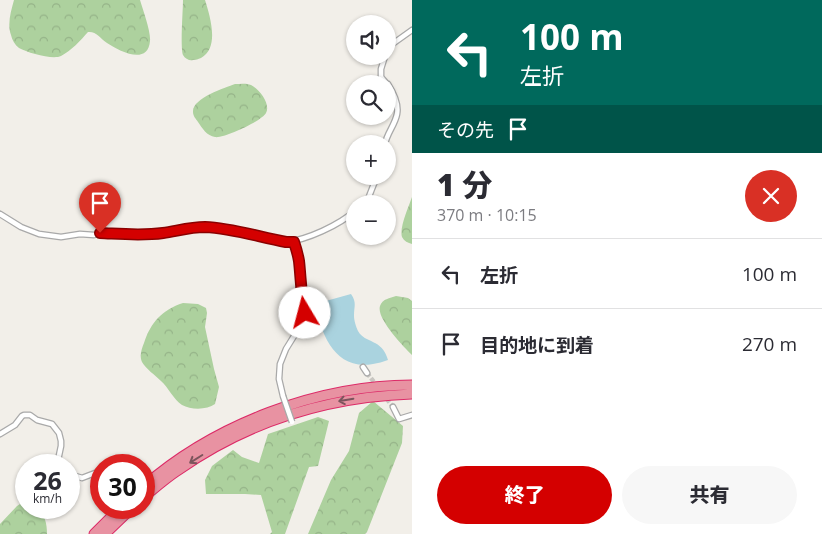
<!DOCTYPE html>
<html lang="ja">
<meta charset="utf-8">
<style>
body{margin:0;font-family:"Open Sans","Noto Sans JP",sans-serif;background:#f7f7f7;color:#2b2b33;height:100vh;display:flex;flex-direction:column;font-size:19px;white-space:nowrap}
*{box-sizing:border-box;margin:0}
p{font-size:16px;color:#7c7c81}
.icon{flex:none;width:28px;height:28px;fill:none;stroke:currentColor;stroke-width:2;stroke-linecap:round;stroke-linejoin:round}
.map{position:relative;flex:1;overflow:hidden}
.details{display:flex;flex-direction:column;background:#fff;width:410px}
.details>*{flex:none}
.hud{background:#00695c;color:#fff;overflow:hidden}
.fabs{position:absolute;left:346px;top:15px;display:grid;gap:10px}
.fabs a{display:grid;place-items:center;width:50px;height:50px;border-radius:50%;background:#fff;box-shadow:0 1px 4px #0004;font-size:25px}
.speed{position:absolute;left:15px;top:454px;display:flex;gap:10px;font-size:25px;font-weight:700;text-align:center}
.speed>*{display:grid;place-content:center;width:65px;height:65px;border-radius:50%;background:#fff;box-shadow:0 1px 4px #0004;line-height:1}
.speed small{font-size:12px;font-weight:400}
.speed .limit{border:8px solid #d22;background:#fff;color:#111}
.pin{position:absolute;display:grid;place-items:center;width:42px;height:42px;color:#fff;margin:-51px -21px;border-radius:50% 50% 50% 0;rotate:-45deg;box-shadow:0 0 5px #0007}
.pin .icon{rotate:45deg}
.me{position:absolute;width:55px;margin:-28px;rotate:352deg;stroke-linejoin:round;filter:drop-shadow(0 0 4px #0008)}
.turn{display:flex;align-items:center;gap:18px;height:105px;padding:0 25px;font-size:22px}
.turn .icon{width:65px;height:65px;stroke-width:2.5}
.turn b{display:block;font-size:35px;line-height:42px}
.then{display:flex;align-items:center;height:48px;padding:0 25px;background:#0003;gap:10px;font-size:19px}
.round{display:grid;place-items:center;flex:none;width:52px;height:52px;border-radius:26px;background:#f7f7f7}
.head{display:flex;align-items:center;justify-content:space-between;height:85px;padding:0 25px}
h1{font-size:30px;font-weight:800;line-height:38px}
.button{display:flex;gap:10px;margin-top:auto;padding:10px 25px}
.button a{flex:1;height:58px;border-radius:30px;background:#d40000;color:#fff;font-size:20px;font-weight:800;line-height:58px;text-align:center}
.button a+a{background:#f7f7f7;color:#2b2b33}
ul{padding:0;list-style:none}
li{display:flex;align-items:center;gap:15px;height:70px;padding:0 25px;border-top:1px solid #e1e1e2}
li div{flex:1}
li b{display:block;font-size:19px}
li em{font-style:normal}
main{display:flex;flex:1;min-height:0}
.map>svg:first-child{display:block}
</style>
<main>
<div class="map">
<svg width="412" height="534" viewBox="0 0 412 534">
<defs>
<pattern id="forest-crowns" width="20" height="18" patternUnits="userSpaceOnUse" patternTransform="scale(1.25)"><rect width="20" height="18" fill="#add19e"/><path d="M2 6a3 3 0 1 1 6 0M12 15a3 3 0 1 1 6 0" fill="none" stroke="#95b388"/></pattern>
</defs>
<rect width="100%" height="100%" fill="#f2efe9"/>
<path fill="url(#forest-crowns)" d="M14,0H140C143,10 151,32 150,41C148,66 119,51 107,43C100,38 96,31 88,32C81,40 71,51 61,56C53,60 28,53 19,48C15,45 12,40 11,35C7,24 11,11 14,0Z
M183,0H205C210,16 220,48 201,58C198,59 196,60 193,60C190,61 185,59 183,55C180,47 183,10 183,0Z
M235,84C240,84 246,83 251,85C259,89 271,104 266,113C262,121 223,139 215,137C207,136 202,128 198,122C196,119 193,116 193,112C192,98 225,88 235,84Z
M412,197V244C408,243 404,241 402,237C399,228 409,206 412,197Z
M396,296L408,298L412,301V355C403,346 376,318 380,306C382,299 390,298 396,296Z
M183,303L198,304L206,308L207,313L205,327L214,369L219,387L215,404C207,410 191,410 182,405C174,400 168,387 161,381C156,376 145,368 142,362C139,356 142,348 144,343C151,322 162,310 183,303Z
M373,401L403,426L402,443L367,532L365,534H308L331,480L349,451L359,413Z
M318,417L329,421L318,466L309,467L285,534H270L272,532L261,495L245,494H206L205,480L212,466L233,450L242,457L259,463L268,434Z
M26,503V508H38C45,516 47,523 47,534H0V524L17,506L20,504Z"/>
<path fill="#aad3df" d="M351,294C357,303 354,306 354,316C354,320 356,327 358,331C365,344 382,338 388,360C383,362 378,363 373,364C335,371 321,334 315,304Z"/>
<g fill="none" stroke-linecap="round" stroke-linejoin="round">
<path stroke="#c8c6c1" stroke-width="4.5" stroke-dasharray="4.5 2" stroke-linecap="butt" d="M367,373L393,407"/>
<g stroke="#a9a9a9" stroke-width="7">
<path id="street" d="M388,51L391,45L412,30
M385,56L381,69V77L387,84
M385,144C387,133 395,125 397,114C399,104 393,92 388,84
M363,204L368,199L377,176
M0,214L21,227L39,234L61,237L80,234L94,235L101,233L136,236L162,233L193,227H206L230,230L286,242C307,240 339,225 355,211
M363,367L367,373
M283,396L279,379L280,364L286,349L299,328L305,313L302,301V289L298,259L294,242
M393,407L399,419L412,415
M0,434L15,425L22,416L24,415H30L37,420L52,424L59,433L61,441V446L57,465
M69,474L82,478L95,473"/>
</g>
<g stroke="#dc2a67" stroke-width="11">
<path id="highway" d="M144,486C215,424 318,385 412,385
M144,497C155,488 165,479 177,471C248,421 326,397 412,394
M94,534L120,508
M105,534L132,508"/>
</g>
<use href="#street" stroke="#fff" stroke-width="4.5"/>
<use href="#highway" stroke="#e892a2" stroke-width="9"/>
<g stroke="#a9a9a9" stroke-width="7" stroke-linecap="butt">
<path id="street-bridge" d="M283,396L292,422"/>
</g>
<use href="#street-bridge" stroke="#fff" stroke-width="4.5"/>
</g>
<defs><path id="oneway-shaft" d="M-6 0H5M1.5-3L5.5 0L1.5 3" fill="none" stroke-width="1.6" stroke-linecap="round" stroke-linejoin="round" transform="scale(1.25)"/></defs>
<g stroke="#7b545c">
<use href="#oneway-shaft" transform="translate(346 400) rotate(170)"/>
<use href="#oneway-shaft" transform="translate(196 459) rotate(148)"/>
</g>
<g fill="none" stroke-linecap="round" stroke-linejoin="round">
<g stroke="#8a0000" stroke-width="12">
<path id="route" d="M100,233C122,234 142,236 163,233C177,231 190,227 205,227C232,228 259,237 286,242H294C296,248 298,255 299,261C301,279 301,296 305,313"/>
</g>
<use href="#route" stroke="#d40000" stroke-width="9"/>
</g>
</svg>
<div class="fabs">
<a><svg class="icon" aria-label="sound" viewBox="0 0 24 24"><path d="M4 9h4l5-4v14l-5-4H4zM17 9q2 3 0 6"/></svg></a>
<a><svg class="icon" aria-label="search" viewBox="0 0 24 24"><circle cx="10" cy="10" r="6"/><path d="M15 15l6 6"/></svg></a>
<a>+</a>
<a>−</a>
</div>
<div class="speed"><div>26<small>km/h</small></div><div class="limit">30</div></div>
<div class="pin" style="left:100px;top:233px;background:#d93025"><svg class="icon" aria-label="arrive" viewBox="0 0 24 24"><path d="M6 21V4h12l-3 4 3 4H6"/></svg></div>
<svg class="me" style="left:305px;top:313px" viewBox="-20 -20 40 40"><circle r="19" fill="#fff"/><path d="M0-13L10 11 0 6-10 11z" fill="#d40000"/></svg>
</div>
<section class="details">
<div class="hud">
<div class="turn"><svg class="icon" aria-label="left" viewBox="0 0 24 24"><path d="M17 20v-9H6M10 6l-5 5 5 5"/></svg><div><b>100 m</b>左折</div></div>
<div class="then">その先<svg class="icon" aria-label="arrive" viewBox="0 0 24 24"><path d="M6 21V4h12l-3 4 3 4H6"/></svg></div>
</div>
<div class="head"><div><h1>1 分</h1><p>370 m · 10:15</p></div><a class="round" style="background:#d93025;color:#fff"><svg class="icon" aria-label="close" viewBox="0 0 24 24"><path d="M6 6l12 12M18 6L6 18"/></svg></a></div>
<ul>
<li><svg class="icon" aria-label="left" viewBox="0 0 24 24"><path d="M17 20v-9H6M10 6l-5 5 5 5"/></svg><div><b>左折</b></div><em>100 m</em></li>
<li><svg class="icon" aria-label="arrive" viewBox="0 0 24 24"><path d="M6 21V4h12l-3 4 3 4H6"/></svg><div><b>目的地に到着</b></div><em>270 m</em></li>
</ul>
<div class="button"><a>終了</a><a>共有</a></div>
</section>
</main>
